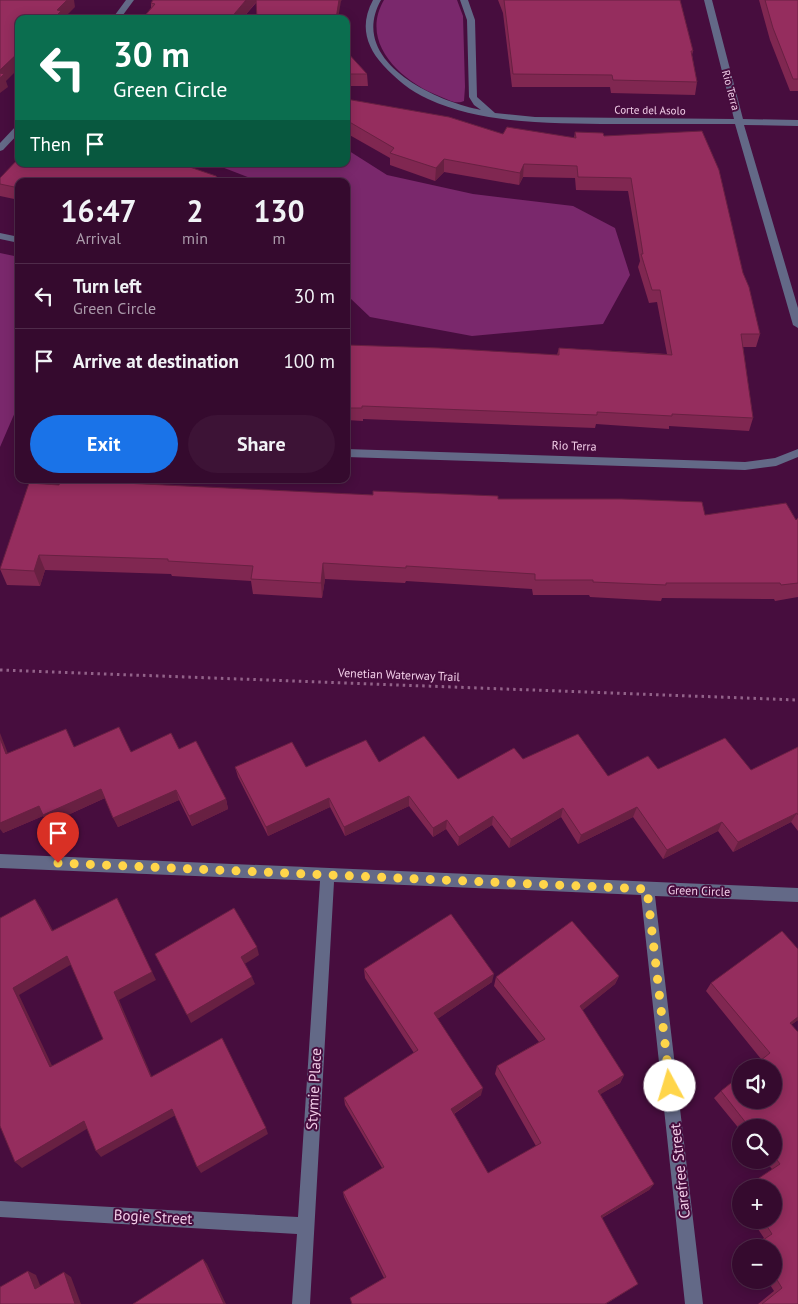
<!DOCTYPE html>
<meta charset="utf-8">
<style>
body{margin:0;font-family:"PT Sans",sans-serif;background:#3d1336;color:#f1f3f6;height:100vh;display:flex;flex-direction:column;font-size:19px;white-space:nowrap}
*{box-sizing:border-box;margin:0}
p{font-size:16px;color:#aa9aaa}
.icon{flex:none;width:28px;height:28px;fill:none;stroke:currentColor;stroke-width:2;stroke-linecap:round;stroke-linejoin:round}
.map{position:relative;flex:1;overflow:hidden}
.side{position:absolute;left:15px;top:178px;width:335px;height:305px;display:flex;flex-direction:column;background:#350a2e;border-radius:10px;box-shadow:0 2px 12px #0003,0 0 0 1px #4f2b4a}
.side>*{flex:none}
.hud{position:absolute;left:15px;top:15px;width:335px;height:152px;border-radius:10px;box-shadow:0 2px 12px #0003,0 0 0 1px #4f2b4a;background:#0b6e4f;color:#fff;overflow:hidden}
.fabs{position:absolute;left:732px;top:1059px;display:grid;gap:10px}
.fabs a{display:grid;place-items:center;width:50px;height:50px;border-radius:50%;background:#350a2e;box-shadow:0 2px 12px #0003,0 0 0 1px #4f2b4a;font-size:25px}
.pin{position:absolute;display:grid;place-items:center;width:42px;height:42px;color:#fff;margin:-51px -21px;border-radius:50% 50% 50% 0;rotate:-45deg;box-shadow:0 0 5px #0007}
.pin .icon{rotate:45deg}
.me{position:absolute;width:55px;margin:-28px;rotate:354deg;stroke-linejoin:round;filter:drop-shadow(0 0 4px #0008)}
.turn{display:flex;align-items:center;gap:18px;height:105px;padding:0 15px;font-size:22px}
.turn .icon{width:65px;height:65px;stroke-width:2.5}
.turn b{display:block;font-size:35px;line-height:42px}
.then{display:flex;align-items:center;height:48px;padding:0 15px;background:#0003;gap:10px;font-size:19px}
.eta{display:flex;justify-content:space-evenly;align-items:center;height:85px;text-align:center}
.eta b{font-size:30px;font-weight:600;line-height:35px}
.cta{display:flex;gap:10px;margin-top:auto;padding:10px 15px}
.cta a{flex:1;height:58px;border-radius:30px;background:#1a73e8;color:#fff;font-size:20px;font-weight:600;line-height:58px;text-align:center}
.cta a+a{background:#3d1336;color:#f1f3f6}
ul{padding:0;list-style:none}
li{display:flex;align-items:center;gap:15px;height:65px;padding:0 15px;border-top:1px solid #4f2b4a}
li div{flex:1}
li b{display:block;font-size:19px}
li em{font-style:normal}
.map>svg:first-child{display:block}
</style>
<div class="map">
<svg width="798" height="1304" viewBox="0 0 798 1304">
<rect width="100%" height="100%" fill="#470d3e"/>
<path fill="#7a286c" d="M384,0H457L463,16L465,87L464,101C456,105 447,99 439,96C401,81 359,43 384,0Z
M346,149L387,175L473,194L573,206L615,228L630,275L603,324L472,336L370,317L350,298L346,290V181H258L214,164H346Z
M0,253L19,257V403L0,447Z"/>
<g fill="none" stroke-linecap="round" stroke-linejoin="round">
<path stroke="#926289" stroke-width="3" stroke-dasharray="2.5 4" stroke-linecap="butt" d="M0,670L798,700"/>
<path fill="#636987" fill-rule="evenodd" d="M126,0H134L120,19H112Z
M373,0H381C347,61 434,101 481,110L474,105L469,97L467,20L460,0H468L475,20L477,97L495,113L535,117L734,119L704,0H712L743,119L798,120V126L744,125L798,308V328L793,325L735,124C695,124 655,124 614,124C553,123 485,125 428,99C410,91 396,79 383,65C365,45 360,24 373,0Z
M16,126H19V133L3,150L0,151V143Z
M0,233L19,237V243L0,239Z
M346,449L745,462L775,458L798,449V457L776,466L745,470L346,457Z
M0,854L798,888V902L655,896L703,1304H685L641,895L334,882L310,1304H292L297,1234L0,1217V1201L298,1217L320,881L0,868Z"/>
</g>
<path fill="#802751" d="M498,0H680L693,51L692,55L697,82L695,95L611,93L610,87H512L503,13Z
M759,0H798V91H790L770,40Z
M341,1L256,3L242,19H142L151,8V3Z
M346,51L367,74L368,86H346Z
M346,99L503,134L574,138L575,132L604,136L743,273L760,334L756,347H743L753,418L749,431L669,426V429L596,424L595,428L363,419V421L346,420V345L557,355L559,348L667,354L657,302L649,303L638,267L640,261L628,191L576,190L575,178L523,177L519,185L444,172L435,181L390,165V158L346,133Z
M0,178L19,181V200L0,196Z
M59,485L498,499L705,515L796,520L798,518V597L775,601L774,599L662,598L661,601L590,597L589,595H533L532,589L406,581L405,583L325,579L322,598L253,594L251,581L172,576L171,574L45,570L40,586L7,585L0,569Z
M74,747L131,752L179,749L226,799L228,809L192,826L179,800L118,827L105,798L48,824L43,816L3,833L8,754Z
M798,747V831L791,822L733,852L718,831L663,859L633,817L578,844L561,817L509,848L492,825L458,846L446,829L433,837L409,806L345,836L330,807L268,836L238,777L235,767H306L379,762L458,779L523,759L608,776L658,769L751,770Z
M364,969L492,982L437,1019L481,1095L454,1114L488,1173L536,1146L495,1074L497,1066L539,1042L494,986L496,977L619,976L615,984L582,1010L624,1075L620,1083L600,1094L654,1184L649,1190L602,1218L633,1287L606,1304H352L350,1298L384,1278L344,1197L343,1192L382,1168L345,1105L344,1098L414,1053L365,978Z
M711,983L798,1020L792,1024L798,1304H758L774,1291L767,1280H774V1248H751L764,1238L752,1220H774L772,1169L764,1160H774V1128H741V1131L714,1098L721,1091L761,1059L706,991Z
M741,1190V1204L735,1195Z"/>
<path fill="#682042" d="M65,0H74L75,7L63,19H53L57,10Z
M246,0H256V2L242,19H230Z
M339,0H342L341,1L338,19H336Z
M19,52V68L6,81L8,87L0,93V70Z
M444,159V172L435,181L436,168Z
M524,164L523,177L519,185L520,173Z
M39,555L45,570L40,586L34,571Z
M323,563L325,579L322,598L321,583Z
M0,733L12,764L6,754L0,738Z
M101,789L105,798L48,824L43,816L3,833L0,829V823L39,806Z
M176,790L179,800L118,827L113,818Z
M409,796V806L345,836L344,827Z
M329,798L330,807L268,836L266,827Z
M226,799L228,809L192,826L189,816Z
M637,807L633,817L578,844L581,835Z
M563,808L561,817L509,848L511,839Z
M797,813L791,822L733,852L738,842Z
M493,816L492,825L458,846L459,837Z
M447,820L446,829L433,837V828Z
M722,822L718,831L663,859L667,850Z
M117,898L156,980L119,1000L155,1084L151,1077L114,992Z
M35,899L41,908L58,940L52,931Z
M257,947L259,955L243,965L241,957Z
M67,956L72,964L19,995L56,1074L50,1067L13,988Z
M494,974L492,982L433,1022L434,1013Z
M619,976L615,984L577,1015L580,1006Z
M252,977L255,984L191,1023L187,1015Z
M798,1017V1020L783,1031L790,1023Z
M624,1075L620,1083L594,1098L598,1091Z
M483,1088L481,1095L450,1116L451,1109Z
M172,1109L176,1115L101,1157L96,1151Z
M84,1121L90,1127L22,1168L15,1162Z
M266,1128L268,1134L201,1173L197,1167Z
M654,1184L649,1190L596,1221L601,1216Z
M203,1259L207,1264L226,1304H224Z
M28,1271L36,1275L43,1293L35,1289Z
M64,1272L71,1277L81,1304H75Z"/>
<path fill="#952d5e" stroke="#682042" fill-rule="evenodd" d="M0,0H67L57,10L61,11L53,19H19V52L0,70Z
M153,0H246L230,19H142L155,4L151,3Z
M256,0H339L336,19H257Z
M504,0H680L693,51H691L697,82L613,80L612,75L513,74Z
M765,0H798V79H793L773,28Z
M346,51L367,74H346Z
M0,73L4,74L0,78Z
M346,99L449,117L503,134L507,127L576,138L575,132L603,133L604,136L702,131L719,170L743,273L749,287L760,334H741L753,418L672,414V416L597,412V415L362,406V408H346V345L439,348L559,355V348L672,355L660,290H652L641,254H643L631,178L578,177L577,166L524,164L520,173L444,159L436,168L390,153L394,148L346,120Z
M19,158V164H181L216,176L221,181H19V188L0,184V178Z
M61,480L373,495V491L498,496V499H622L702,502L705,515L786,503L796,520L798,518V583L781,585L780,583H666V585L593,582V580H535V574L406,566V568L323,563L321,583L251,579L253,566L168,561V559L39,555L34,571L0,569L29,483L59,485Z
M119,727L131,752L171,733L179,749L196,741L226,799L189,816L176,790L113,818L101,789L43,815L39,806L0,823V738L6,754L66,729L74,747Z
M578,734L608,776L648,756L658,769L725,738L751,770L798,747V815L797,813L738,842L722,822L667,850L637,807L581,835L563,808L511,839L493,816L459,837L447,820L433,828L409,796L344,827L329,798L266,827L235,767L292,742L306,767L366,740L379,762L424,736L458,779L514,748L523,759Z
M117,898L152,972L114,992L151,1077L222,1038L266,1128L197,1167L172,1109L96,1151L84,1121L15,1162L0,1126V918L35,899L52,931ZM67,956L103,1039L50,1067L13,988Z
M234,908L257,947L241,957L252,977L187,1015L155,954Z
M451,914L494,974L434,1013L483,1088L451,1109L488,1173L541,1143L497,1066L545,1039L496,977L572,921L619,976L580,1006L624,1075L598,1091L654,1184L601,1216L638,1284L605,1304H352L350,1298L386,1277L343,1192L384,1167L344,1098L418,1050L364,969Z
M782,931L798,949V1017L790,1023L798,1032V1304H762L782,1288L774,1275V1248H756L754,1246L772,1234L763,1220H774V1188H744L780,1164L774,1156V1128H750L721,1091L741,1075V1100H774V1068H751L770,1053L711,983Z
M203,1259L224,1304H133Z
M28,1271L35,1289L64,1272L75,1304H0V1287Z"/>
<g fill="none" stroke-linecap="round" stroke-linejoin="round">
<path stroke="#ffd54a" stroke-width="9" stroke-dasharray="0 16.2" d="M58,863L647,889L670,1086"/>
</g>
<g text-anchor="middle" stroke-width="4" stroke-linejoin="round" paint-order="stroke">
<g font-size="11" fill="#f2cee8" stroke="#470d3e">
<text transform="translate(731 90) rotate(75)" y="4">Rio Terra</text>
<text transform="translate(650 110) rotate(1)" y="4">Corte del Asolo</text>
</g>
<g font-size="12" fill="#f2cee8" stroke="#470d3e">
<text transform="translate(574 446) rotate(2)" y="4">Rio Terra</text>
<text transform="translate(399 675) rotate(2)" y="4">Venetian Waterway Trail</text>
<text transform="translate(699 891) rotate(2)" y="4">Green Circle</text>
</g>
<g font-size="15" fill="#f2cee8" stroke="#470d3e">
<text transform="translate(314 1089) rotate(-87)" y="5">Stymie Place</text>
<text transform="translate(680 1171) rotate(-96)" y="5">Carefree Street</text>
<text transform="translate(153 1217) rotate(3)" y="5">Bogie Street</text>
</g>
</g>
</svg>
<div class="fabs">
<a><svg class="icon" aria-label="sound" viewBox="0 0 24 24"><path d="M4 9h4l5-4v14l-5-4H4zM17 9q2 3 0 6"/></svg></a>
<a><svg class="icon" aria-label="search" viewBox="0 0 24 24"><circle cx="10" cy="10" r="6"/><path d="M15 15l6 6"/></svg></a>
<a>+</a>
<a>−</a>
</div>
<div class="pin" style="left:58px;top:863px;background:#d93025"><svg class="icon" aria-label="arrive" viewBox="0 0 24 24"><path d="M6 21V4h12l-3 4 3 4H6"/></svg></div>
<svg class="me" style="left:670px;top:1086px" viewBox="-20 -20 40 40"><circle r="19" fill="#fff"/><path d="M0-13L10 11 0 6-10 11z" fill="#ffd54a"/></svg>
<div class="hud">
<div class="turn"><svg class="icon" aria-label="left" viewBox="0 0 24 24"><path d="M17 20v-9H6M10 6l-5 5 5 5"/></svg><div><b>30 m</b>Green Circle</div></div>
<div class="then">Then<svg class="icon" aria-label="arrive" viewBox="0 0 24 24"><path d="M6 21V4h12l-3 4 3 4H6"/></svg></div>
</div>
<section class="side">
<div class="eta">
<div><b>16:47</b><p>Arrival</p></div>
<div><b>2</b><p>min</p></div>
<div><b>130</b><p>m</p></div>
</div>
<ul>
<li><svg class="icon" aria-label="left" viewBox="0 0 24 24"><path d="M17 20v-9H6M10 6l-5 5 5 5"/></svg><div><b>Turn left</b><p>Green Circle</p></div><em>30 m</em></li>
<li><svg class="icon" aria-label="arrive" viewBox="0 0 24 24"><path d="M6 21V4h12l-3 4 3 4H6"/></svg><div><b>Arrive at destination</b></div><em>100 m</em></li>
</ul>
<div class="cta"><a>Exit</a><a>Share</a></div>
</section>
</div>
